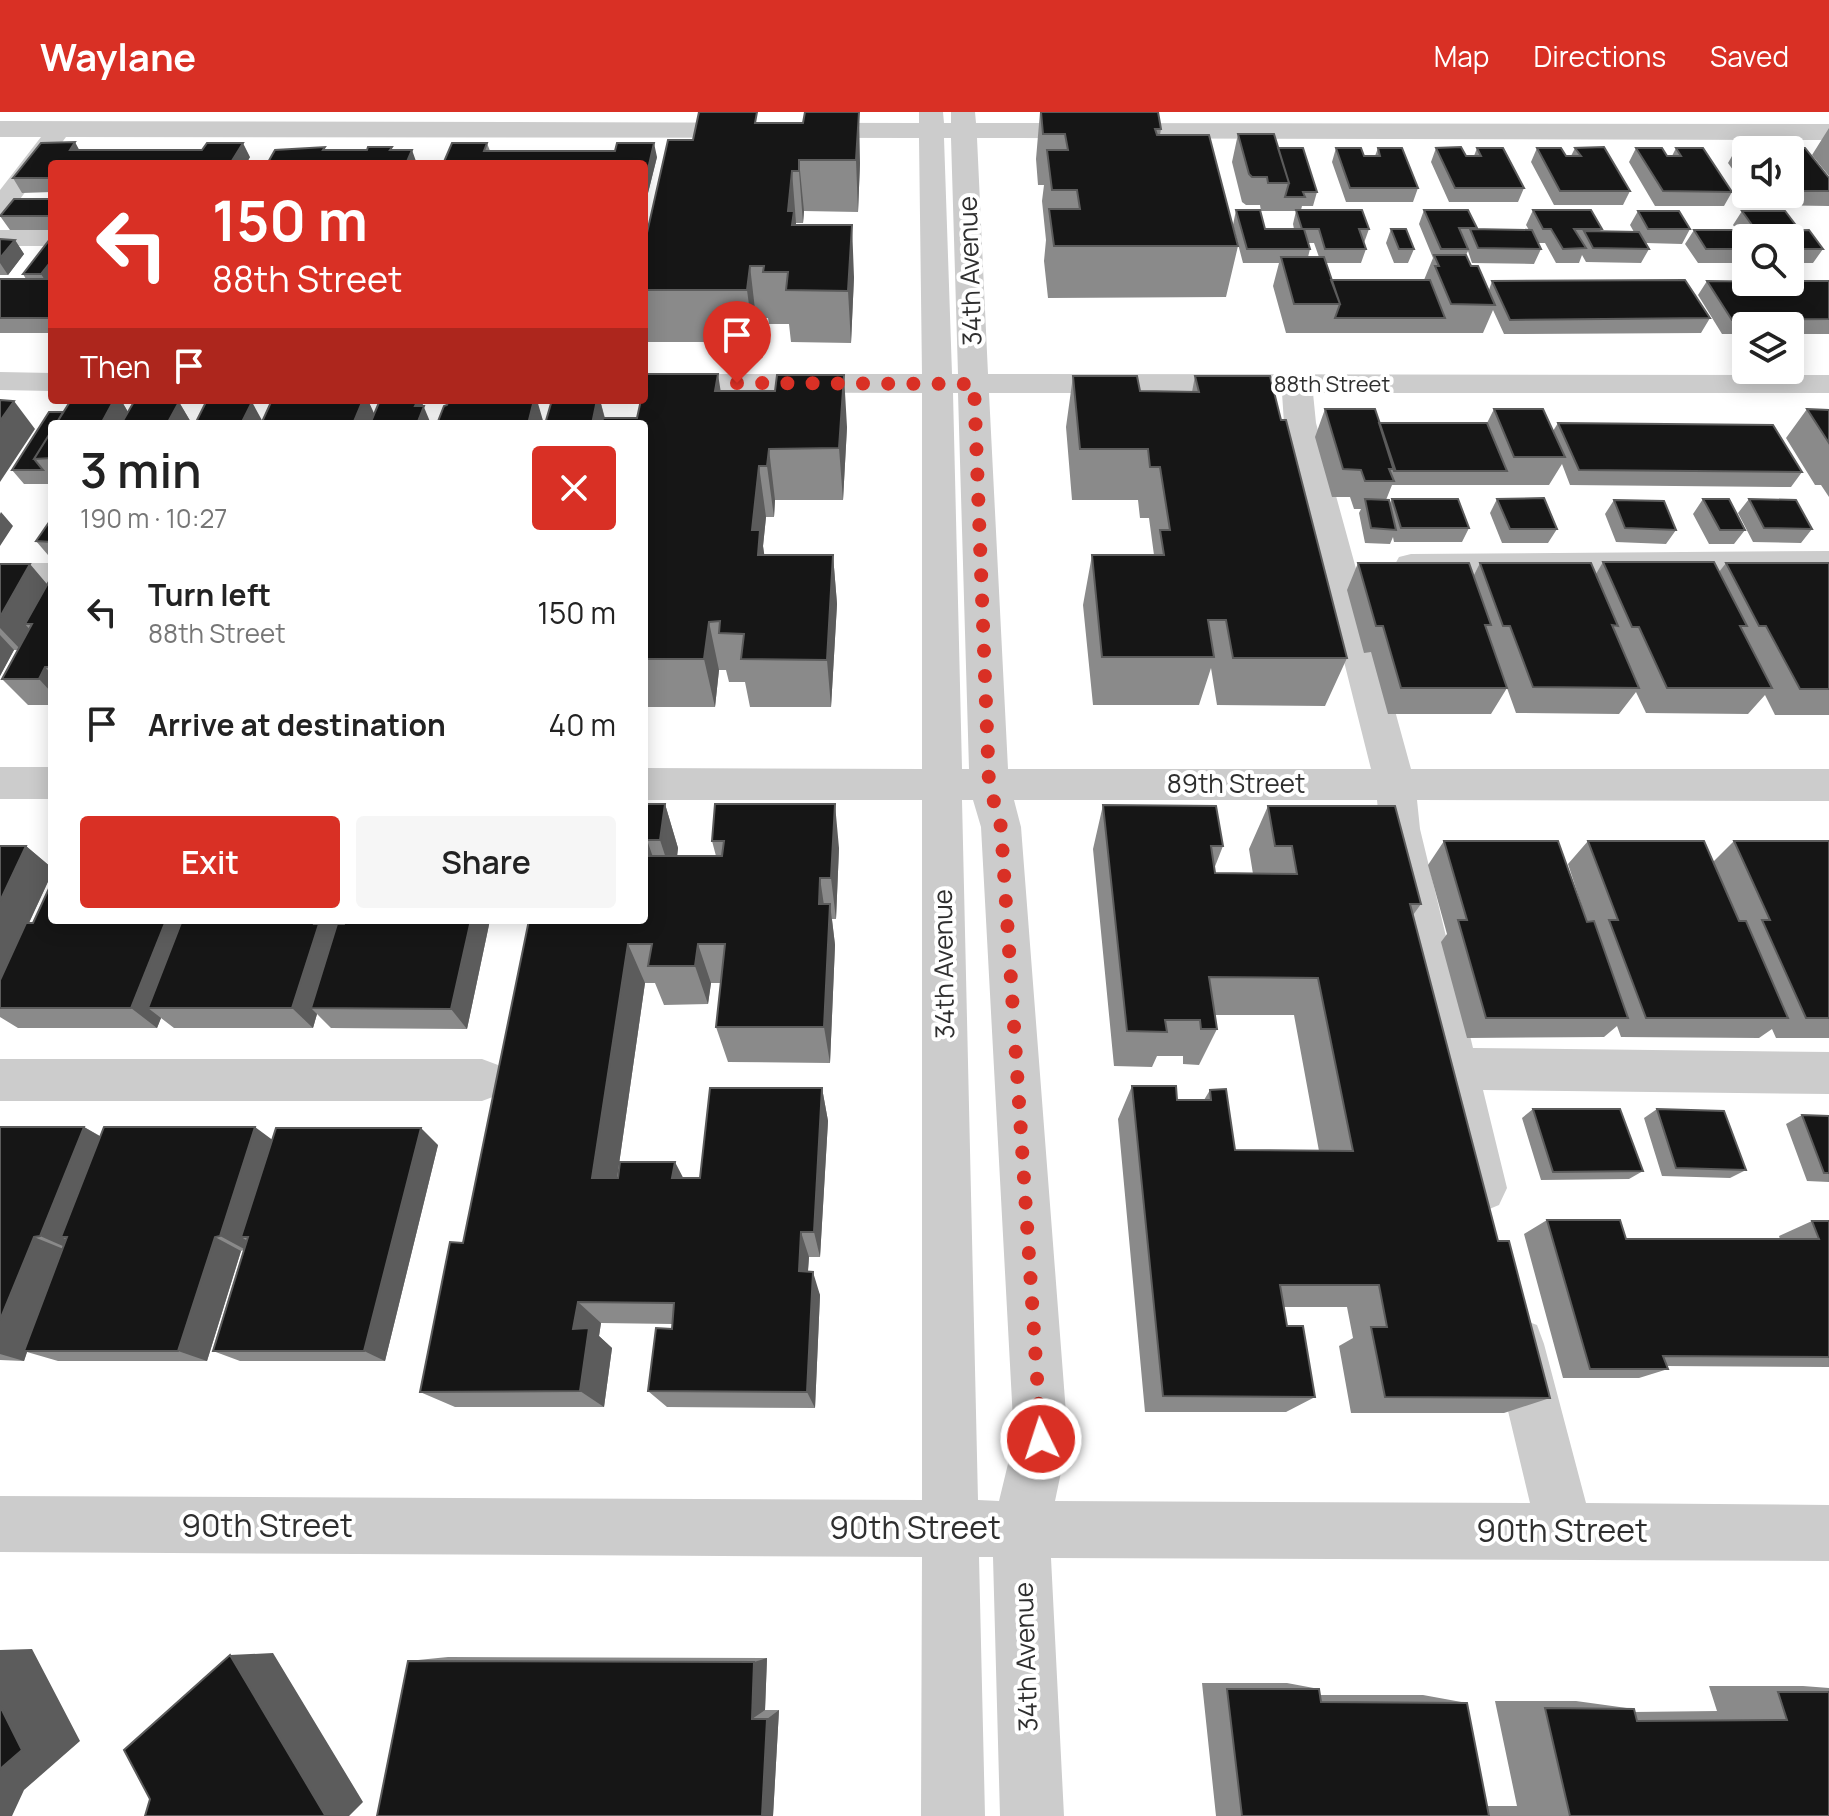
<!DOCTYPE html>
<meta charset="utf-8">
<style>
body{margin:0;font-family:Manrope,sans-serif;background:#f6f6f6;color:#222;height:100vh;display:flex;flex-direction:column;font-size:30px;white-space:nowrap}
*{box-sizing:border-box;margin:0}
p{font-size:26px;color:#767676}
.icon{flex:none;width:44px;height:44px;fill:none;stroke:currentColor;stroke-width:2;stroke-linecap:round;stroke-linejoin:round}
.map{position:relative;flex:1;overflow:hidden}
.details{position:absolute;left:48px;top:308px;width:600px;height:504px;display:flex;flex-direction:column;background:#fff;border-radius:8px;box-shadow:0 4px 20px #0003}
.details>*{flex:none}
.guide{position:absolute;left:48px;top:48px;width:600px;height:244px;border-radius:8px;box-shadow:0 4px 20px #0003;background:#d93025;color:#fff;overflow:hidden}
.tools{position:absolute;left:1732px;top:24px;display:grid;gap:16px}
.tools a{display:grid;place-items:center;width:72px;height:72px;border-radius:8px;background:#fff;box-shadow:0 4px 20px #0003;font-size:40px}
.pin{position:absolute;display:grid;place-items:center;width:68px;height:68px;color:#fff;margin:-82px -34px;border-radius:50% 50% 50% 0;rotate:-45deg;box-shadow:0 0 8px #0007}
.pin .icon{rotate:45deg}
.me{position:absolute;width:88px;margin:-44px;rotate:356deg;stroke-linejoin:round;filter:drop-shadow(0 0 6px #0008)}
.turn{display:flex;align-items:center;gap:28px;height:168px;padding:0 32px;font-size:36px}
.turn .icon{width:104px;height:104px;stroke-width:2.5}
.turn b{display:block;font-size:56px;line-height:68px}
.then{display:flex;align-items:center;height:76px;padding:0 32px;background:#0003;gap:16px;font-size:30px}
.round{display:grid;place-items:center;flex:none;width:84px;height:84px;border-radius:8px;background:#f6f6f6}
.overview{display:flex;align-items:center;justify-content:space-between;height:136px;padding:0 32px}
h1{font-size:48px;font-weight:600;line-height:60px}
.cta{display:flex;gap:16px;margin-top:auto;padding:16px 32px}
.cta a{flex:1;height:92px;border-radius:8px;background:#d93025;color:#fff;font-size:32px;font-weight:600;line-height:92px;text-align:center}
.cta a+a{background:#f6f6f6;color:#222}
ul{padding:0;list-style:none}
li{display:flex;align-items:center;gap:24px;height:112px;padding:0 32px}
li div{flex:1}
li b{display:block;font-size:30px}
li em{font-style:normal}
header{display:flex;align-items:center;gap:48px;box-sizing:border-box;height:112px;padding:0 40px;background:#d93025;color:#fff}
header strong{font-size:38px}
nav{display:flex;gap:44px;margin-inline-start:auto;font-size:28px}
.map>svg:first-child{display:block}
</style>
<header>
<strong>Waylane</strong>
<nav><a>Map</a><a>Directions</a><a>Saved</a></nav>
</header>
<div class="map">
<svg width="1829" height="1704" viewBox="0 0 1829 1704">
<rect width="100%" height="100%" fill="#fff"/>
<g fill="none" stroke-linecap="round" stroke-linejoin="round">
<path fill="#ccc" fill-rule="evenodd" d="M919,0H943L944,11H951V0H975L976,11L1829,12V28L977,26L988,262L1829,263V281H1313L1316,311L1411,657H1829V689L1417,688L1420,717L1473,936L1829,940V982L1483,978L1507,1076L1499,1093L1482,1100L1465,1093L1457,1076L1380,717L1377,688H1014L1021,715L1068,1327L1055,1389L1530,1391L1492,1232L1499,1213L1518,1206L1537,1213L1544,1232L1586,1391L1829,1393V1449L1051,1446L1064,1704H1000L993,1445H979L985,1704H921L922,1445L0,1440V1384L922,1388V688H644V656L922,657V281L644,280V262H922L919,26L66,25L9,102L0,104V78L41,25H0V9L919,11ZM944,26H951L958,262H952ZM953,281H958L969,657H962ZM989,281H1282L1284,311L1371,657H1008ZM962,688H973L981,715L1014,1327L999,1389L978,1388Z
M0,118H52V134H0Z
M0,260L52,261V279L0,278Z
M1829,439V463L1411,466L1399,463L1394,454L1399,445L1411,442Z
M0,451H52V475H0Z
M0,655H52V687H0Z
M0,947H482L498,953L505,968L498,983L482,989H0Z"/>
</g>
<path fill="#8a8a8a" fill-rule="evenodd" d="M1040,0H1158L1161,17L1160,23L1238,134L1226,185L1048,186L1044,149L1046,128L1042,89L1044,73H1038L1036,47Z
M758,11H803L860,51L858,100L804,99L803,111H796V113L854,165L851,231L791,230L789,212H769L768,206H756L754,230H645L644,134L693,28Z
M1829,16V64L1812,43Z
M1238,22L1278,36L1317,80L1313,94H1302L1301,98L1369,117L1364,131L1366,137L1361,151H1326L1331,168H1424L1433,146L1419,112L1424,98L1477,116L1476,117L1529,118L1526,113L1533,98L1602,117L1600,119L1634,120L1630,113L1638,99L1690,117L1682,132L1646,131L1649,137L1641,151L1586,150L1582,143L1579,151H1556L1545,131H1538L1541,137L1534,152L1472,151L1468,139L1466,143L1471,154L1489,178L1492,169L1710,206L1701,221L1504,222L1493,198L1483,221H1286L1273,174L1279,151H1243L1233,113L1236,98L1265,117H1294L1293,112L1296,99H1261L1260,93H1246L1242,90L1232,50ZM1308,131H1314L1319,145H1308L1310,137Z
M487,31L490,39L657,45L648,81H644V52H443Z
M1336,36L1364,44H1375L1378,36L1418,76L1413,90H1346L1332,50Z
M1436,36L1466,44H1474L1477,36L1524,76L1518,90H1449L1431,50Z
M1537,36L1566,44H1571L1575,36L1630,79L1623,93H1554L1531,50Z
M1636,36L1672,44L1676,36L1732,80L1724,94H1655L1629,50Z
M1778,36H1805L1829,66V94L1758,93L1750,82H1790V38H1777Z
M1736,37L1746,38V76L1728,51Z
M79,38L250,45L246,52H52V80L22,81L13,66Z
M52,87V118H10L0,104Z
M1742,99L1798,116L1797,118L1823,137L1813,151H1790V126H1746V131L1733,113Z
M1391,117L1414,137L1408,151H1394L1386,131Z
M1694,118L1746,133V140L1739,151H1698L1685,132Z
M0,127L15,128L24,142L8,163H0Z
M52,127V221H0V167H26L23,162Z
M1707,169H1829V222H1790V214H1746V222H1722L1698,183Z
M1073,264L1140,279L1192,280L1195,264L1281,308L1347,546L1325,594L1217,593L1211,556L1199,593H1093L1083,493L1092,443H1154L1149,406H1140L1138,388H1072L1066,315Z
M721,279L847,315L843,388H775L774,405H766L763,434L764,443H833L837,492L831,595H750L745,570H729L726,558H719L715,595H644V312H545L552,288H600L605,306H637Z
M71,288H121L128,300L135,288H166L167,289L179,290L192,312H52V372H24L12,358L49,300H63Z
M1325,297L1379,311H1487L1494,297L1553,319L1558,311L1802,360L1791,375L1570,373L1562,352L1549,373H1392L1386,388L1390,391L1392,387L1469,416L1462,430H1394L1393,425L1390,432L1365,431L1359,401L1361,397H1354L1350,385H1332L1315,325Z
M1807,297L1829,298V385L1821,373H1815L1786,326Z
M1497,387L1557,417L1548,431H1502L1490,401Z
M1703,387L1745,418L1734,432H1709L1693,402Z
M1749,387L1812,417L1801,431L1753,430L1738,401Z
M1614,388L1676,418L1666,432L1616,430L1605,402Z
M52,406V443H48L36,429Z
M1603,450L1719,460L1726,451H1829V603H1775L1765,583L1748,602L1646,601L1636,580L1619,602L1516,601L1507,576L1491,602H1388L1371,540L1364,541L1347,478L1358,451L1474,463L1480,451L1596,462Z
M0,452L47,472L52,464V593H28L2,567L18,538H14L0,564Z
M644,692H665L678,736L677,744H716L712,729L715,692L839,736L836,807H832L835,833L830,951L728,950L716,915L721,871H711L708,892L664,893L655,871H645L617,1066H700L822,976L828,1009L820,1145H809L808,1160L820,1183L815,1296L667,1295L648,1279L672,1217V1212L601,1211L599,1224L612,1236L604,1295H455L420,1280L463,1131Z
M1103,693L1223,734L1214,757L1215,761L1253,762L1249,737L1268,694L1421,792L1413,803L1498,1129L1550,1286L1504,1301H1351L1339,1234L1353,1226L1347,1195H1284L1287,1214L1315,1285L1286,1300H1145L1118,1007L1132,974L1177,988H1204L1210,978L1235,1038L1319,1039L1294,903H1215L1217,917L1199,953L1183,952V944H1157L1152,955L1114,954L1093,737Z
M1444,729L1587,810L1568,752L1588,729L1713,750L1734,729H1829V926H1776L1772,917L1759,926L1621,925L1617,914L1604,925L1467,926L1441,830L1447,822L1428,753Z
M0,734H26L52,756V761L29,811L52,808H341L340,812L490,808L467,917L331,916L317,902L313,916H174L161,906L157,916H18L0,905Z
M1533,997L1643,1059L1629,1067L1541,1068L1522,1006Z
M1657,997L1746,1058L1730,1066L1662,1064L1644,1006Z
M1802,1003L1829,1004V1070L1807,1069L1786,1012Z
M0,1015H84L100,1024L438,1033L385,1249H240L213,1239L244,1138L241,1139L207,1249H58L27,1240L24,1249L0,1248Z
M1547,1108L1626,1127H1780L1779,1124L1812,1109H1829V1255L1667,1254L1668,1257L1639,1266H1563L1524,1122Z
M448,1545L767,1546L765,1598H779L773,1704L408,1549Z
M1202,1571H1287L1319,1577L1320,1583H1423L1467,1591L1487,1694H1517L1495,1589H1576L1634,1597V1600L1717,1599L1709,1574H1803L1829,1576V1704H1216Z"/>
<path fill="#5c5c5c" d="M859,0L860,51L858,100L856,48Z
M75,30L83,45L70,38Z
M243,31L250,45L246,52H230Z
M654,31L657,45L648,81L646,66Z
M412,38L417,52H406Z
M799,48L804,99L803,111L799,59Z
M792,59L796,111V118L798,151L788,99Z
M852,113L854,165L851,231L848,179Z
M15,128L24,142L8,163L0,151V146Z
M52,148V174L50,176L41,162Z
M750,154L756,206L754,230L747,178Z
M718,262L726,313L715,279Z
M844,263L847,315L843,388L839,336Z
M114,288H121L135,312H101Z
M164,288H166L173,299L179,290L192,312H167Z
M363,288H368L378,310L377,312H353Z
M418,288H421L431,312H417L415,294Z
M534,288H537L544,312H528Z
M597,288H600L606,312H592Z
M14,289L35,317L0,370V309Z
M252,290L264,312H241Z
M769,337L775,388L774,405L767,354Z
M759,354L766,405L763,434L768,468L765,492L752,418Z
M1,400L13,414L0,434V402Z
M833,443L837,492L831,595L827,548Z
M30,452L52,478L32,512H25L31,519L21,538L0,516V505Z
M709,510L719,558L715,595L704,547Z
M0,523L14,538L0,564Z
M45,555L52,563V581L39,567Z
M665,692L678,736L674,771L660,728Z
M835,692L839,736L836,807L831,766Z
M647,728L662,771L645,744Z
M26,734L52,756V761L20,830L0,884V789Z
M820,766L826,807L819,792Z
M830,792L835,833L830,951L824,915Z
M161,808H193L148,896L161,906L157,916L131,896Z
M315,808H341L311,896L317,902L313,916L292,896Z
M471,808H490L467,917L451,897Z
M628,832L645,871L613,1094L592,1066Z
M698,832L711,871L708,892L695,854Z
M822,976L828,1009L820,1145L814,1120Z
M84,1015L113,1032L67,1125H61L75,1131L72,1138L40,1124Z
M255,1015L278,1032L241,1125L248,1129L246,1138L220,1124Z
M421,1016L438,1033L385,1249L364,1239Z
M675,1050L690,1079L672,1066Z
M801,1120L809,1145L806,1182L799,1159Z
M34,1125L66,1138L24,1239L27,1240L24,1249L0,1242V1208Z
M215,1125L241,1139L207,1249L178,1239Z
M813,1160L820,1183L815,1296L807,1280Z
M578,1190L601,1211L599,1224L612,1236L604,1295L580,1279L573,1217Z
M32,1537L80,1629L24,1678L12,1704H0V1538Z
M273,1541L363,1690L349,1704H324L230,1543Z
M767,1546L765,1598L752,1607L754,1550Z
M779,1598L773,1704H762L767,1607Z"/>
<path fill="#161616" stroke="#5c5c5c" stroke-width="2" d="M699,0H757L755,11H803L805,0H859L856,48H799V59H792L788,99H794L792,113H852L848,179L786,178L788,160H763L764,154H750L747,178H644V134L668,28H693Z
M1041,0H1158L1161,17H1155L1157,23H1209L1238,134H1054L1049,97H1080L1077,78H1052L1047,38H1068L1065,22H1043Z
M1238,22H1274L1289,71H1268L1267,65H1252L1249,62Z
M75,30L70,38H202L207,31H243L230,52H52V66H13L41,31Z
M452,31H487L484,39H615L617,31H654L646,66H644V52H443Z
M325,35L323,38H367L368,35H392L390,38H412L406,52H267L275,38Z
M1461,35L1466,44H1481L1477,36H1503L1524,76H1455L1436,36Z
M1604,35L1630,79H1560L1537,36H1561L1566,44H1581L1575,36Z
M1278,36H1303L1317,80H1303L1305,85H1285L1289,71Z
M1336,36H1361L1364,44H1380L1378,36H1402L1418,76H1350Z
M1636,36H1662L1667,44H1681L1676,36H1703L1732,80L1663,79Z
M1778,36H1805L1829,66V79H1790V38H1779Z
M1736,37H1763L1764,38H1746V50Z
M14,87H52V104H0Z
M1236,98H1260L1265,117H1304L1310,137H1247Z
M1296,98H1362L1369,117H1359L1366,137H1325L1319,117H1302Z
M1424,98H1468L1477,116H1459L1468,137H1441Z
M1533,98H1591L1602,117H1574L1586,136L1563,137L1551,117H1543Z
M1638,99H1679L1690,117H1648Z
M1742,99H1785L1798,116L1755,117Z
M1391,117H1406L1414,137H1399Z
M1470,117L1532,118L1541,137L1478,136Z
M1694,118H1736L1746,133V137H1706Z
M1809,118L1823,137H1790V126H1772L1766,119Z
M1584,119L1639,120L1649,137L1593,136Z
M0,127L15,128L0,146Z
M50,127H52V148L41,162H23Z
M1434,143H1466L1471,154H1478L1495,193L1451,192L1435,154H1439Z
M1281,145H1324L1340,192H1294Z
M0,167H52V206H0Z
M1331,168H1430L1445,206H1335L1340,192Z
M1685,168L1710,206L1510,208L1492,169Z
M1707,169L1790,170V169H1829V207L1732,208Z
M646,262H718L715,279H775L777,263H844L839,336L769,337L767,354H759L752,418H760L758,443H833L827,548L741,547L744,522L719,521L720,509L709,510L704,547H644V312H602L603,306H637L641,288H644V272Z
M1073,264H1137L1140,279L1199,280L1195,264H1270L1281,308H1286L1347,546H1233L1226,508H1208L1214,545H1102L1092,443H1164L1160,418H1170L1160,355H1150L1148,337H1080Z
M0,288L14,289L0,309Z
M71,288H114L101,312H56Z
M135,288H164L163,289L179,290L167,312H121Z
M207,288H233L252,290L241,312H195Z
M272,288L327,289L363,288L353,312H261Z
M380,288H418L415,294H424L417,312H370Z
M449,288H534L528,312H437L444,294L447,293Z
M552,288H597L592,312H545Z
M1325,297H1375L1395,357H1389L1394,369H1365L1361,358L1343,357Z
M1494,297H1543L1565,345H1514Z
M1807,297L1829,298V331Z
M49,300H63L56,312H52V318L34,347L43,358H12Z
M1379,311H1487L1507,359H1394Z
M1558,311L1773,313L1802,360L1579,358Z
M52,318V346L34,347Z
M1544,386L1557,417H1510L1497,387Z
M1365,387L1389,388L1396,418L1371,416Z
M1392,387H1458L1469,416H1401Z
M1703,387H1729L1745,418H1720Z
M1749,387L1796,388L1812,417L1764,416Z
M1614,388L1664,389L1676,418L1625,416Z
M52,406V430L36,429Z
M1603,450H1714L1747,514H1740L1772,576H1667L1639,515H1632Z
M1358,451H1469L1491,513H1485L1507,576H1401L1383,514H1376Z
M1480,451H1591L1618,514L1612,513L1639,576L1533,575L1510,514H1503Z
M1726,451H1829V577H1800L1766,514H1759Z
M0,452H30L0,505Z
M52,464V555H45L39,567H2L32,512H25Z
M644,692H665L660,728H647L645,744H722L724,729H712L715,692H835L831,766H820L819,792H830L824,915H716L725,832H698L695,854H648L652,832H628L592,1066H618L620,1050H675L672,1066H700L710,976H822L814,1120H801L799,1159L813,1160L807,1280L648,1279L656,1216L672,1217L674,1191L578,1190L573,1217L589,1216L580,1279L420,1280L450,1130L463,1131L529,808H644Z
M1103,693L1216,694L1223,734H1211L1215,761L1297,762L1292,734H1275L1268,694H1395L1421,792H1410L1498,1129H1509L1550,1286L1385,1285L1371,1215H1387L1379,1173H1280L1287,1214H1303L1315,1285L1163,1284L1132,974H1176L1177,988H1211L1210,978L1226,977L1235,1038L1353,1039L1318,866L1209,865L1217,917H1201L1200,908H1165L1167,920L1127,919Z
M1444,729H1558L1587,810L1594,809L1628,906H1486L1458,808H1467Z
M1588,729H1704L1739,809H1746L1788,906H1646L1609,808H1618Z
M1734,729H1829V906H1806L1762,808H1770Z
M0,734H26L0,789Z
M52,770V808H161L160,811H165L131,896H0V868L26,811H33Z
M188,808H315L314,812H319L292,896H148L181,811H187Z
M345,808H471L451,897L311,896L337,812H344Z
M1533,997H1620L1643,1059L1553,1060Z
M1657,997L1724,999L1746,1058L1676,1056Z
M1802,1003L1829,1004V1061H1824Z
M0,1015H84L40,1124L34,1125L0,1208Z
M104,1015H255L220,1124L215,1125L178,1239H24L67,1125H61Z
M276,1016H421L364,1239H213L248,1125H241Z
M1547,1108H1620L1626,1127H1819L1812,1109H1829V1245L1663,1244L1668,1257H1590Z
M230,1543L325,1703L324,1704H145L150,1687L124,1638Z
M408,1549L754,1550L752,1607H767L762,1704H377Z
M1227,1577H1319L1321,1590L1467,1591L1489,1704H1242Z
M1778,1580H1829V1704H1570L1545,1596L1634,1597L1637,1609L1787,1608Z
M0,1594L22,1638L0,1657Z"/>
<g fill="none" stroke-linecap="round" stroke-linejoin="round">
<path stroke="#d93025" stroke-width="14" stroke-dasharray="0 25.2" d="M737,271L974,272L989,672L1001,715L1041,1327"/>
</g>
<g text-anchor="middle" stroke-width="8" stroke-linejoin="round" paint-order="stroke">
<g font-size="22" fill="#2f2f2f" stroke="#fff">
<text x="1332" y="280">88th Street</text>
</g>
<g font-size="26" fill="#2f2f2f" stroke="#fff">
<text transform="translate(970 159) rotate(-92)" y="9">34th Avenue</text>
<text x="1236" y="681">89th Street</text>
<text transform="translate(944 852) rotate(-91)" y="9">34th Avenue</text>
<text transform="translate(1026 1545) rotate(-92)" y="9">34th Avenue</text>
</g>
<g font-size="32" fill="#2f2f2f" stroke="#fff">
<text x="267" y="1425">90th Street</text>
<text x="915" y="1427">90th Street</text>
<text x="1562" y="1430">90th Street</text>
</g>
</g>
</svg>
<div class="tools">
<a><svg class="icon" aria-label="sound" viewBox="0 0 24 24"><path d="M4 9h4l5-4v14l-5-4H4zM17 9q2 3 0 6"/></svg></a>
<a><svg class="icon" aria-label="search" viewBox="0 0 24 24"><circle cx="10" cy="10" r="6"/><path d="M15 15l6 6"/></svg></a>
<a><svg class="icon" aria-label="layers" viewBox="0 0 24 24"><path d="M12 4l9 5-9 5-9-5zM3 14l9 5 9-5"/></svg></a>
</div>
<div class="pin" style="left:737px;top:271px;background:#d93025"><svg class="icon" aria-label="arrive" viewBox="0 0 24 24"><path d="M6 21V4h12l-3 4 3 4H6"/></svg></div>
<svg class="me" style="left:1041px;top:1327px" viewBox="-20 -20 40 40"><circle r="17" fill="#d93025" stroke="#fff" stroke-width="3"/><path d="M0-11L8 9 0 5-8 9z" fill="#fff"/></svg>
<div class="guide">
<div class="turn"><svg class="icon" aria-label="left" viewBox="0 0 24 24"><path d="M17 20v-9H6M10 6l-5 5 5 5"/></svg><div><b>150 m</b>88th Street</div></div>
<div class="then">Then<svg class="icon" aria-label="arrive" viewBox="0 0 24 24"><path d="M6 21V4h12l-3 4 3 4H6"/></svg></div>
</div>
<section class="details">
<div class="overview"><div><h1>3 min</h1><p>190 m · 10:27</p></div><a class="round" style="background:#d93025;color:#fff"><svg class="icon" aria-label="close" viewBox="0 0 24 24"><path d="M6 6l12 12M18 6L6 18"/></svg></a></div>
<ul>
<li><svg class="icon" aria-label="left" viewBox="0 0 24 24"><path d="M17 20v-9H6M10 6l-5 5 5 5"/></svg><div><b>Turn left</b><p>88th Street</p></div><em>150 m</em></li>
<li><svg class="icon" aria-label="arrive" viewBox="0 0 24 24"><path d="M6 21V4h12l-3 4 3 4H6"/></svg><div><b>Arrive at destination</b></div><em>40 m</em></li>
</ul>
<div class="cta"><a>Exit</a><a>Share</a></div>
</section>
</div>
